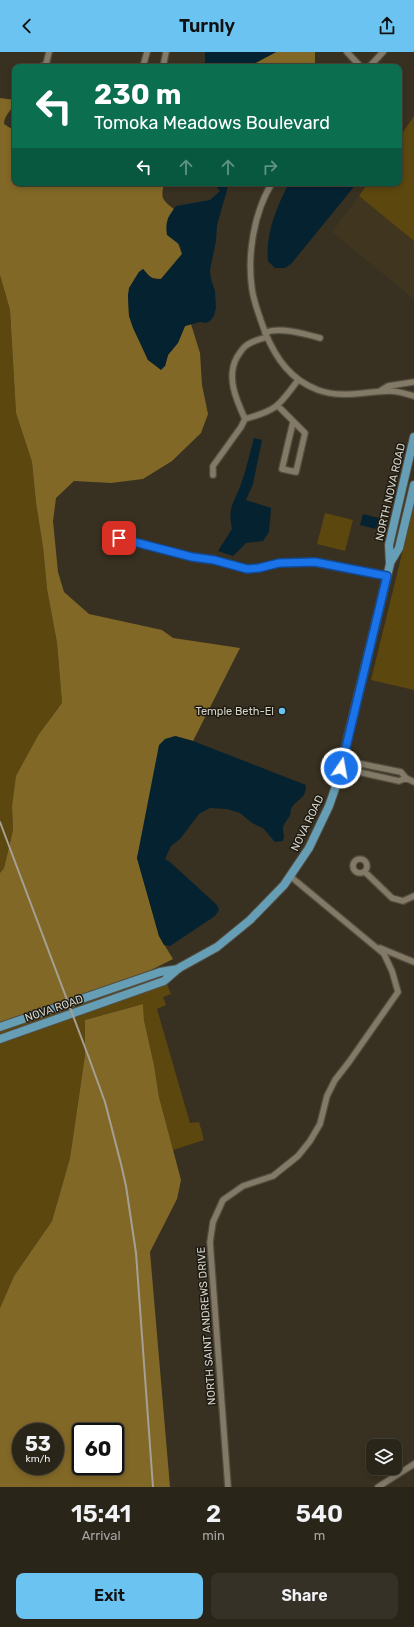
<!DOCTYPE html>
<style>
body{margin:0;font-family:Rubik,sans-serif;background:#363126;color:#f1f3f6;height:100vh;display:flex;flex-direction:column;font-size:15px;white-space:nowrap}
*{box-sizing:border-box;margin:0}
p{font-size:13px;color:#a5a5a2}
.icon{flex:none;width:22px;height:22px;fill:none;stroke:currentColor;stroke-width:2;stroke-linecap:round;stroke-linejoin:round}
.map{position:relative;height:1435px;overflow:hidden}
.sheet{display:flex;flex-direction:column;background:#2a2519;flex:1}
.sheet>*{flex:none}
.hud{position:absolute;left:12px;top:12px;width:390px;height:122px;border-radius:8px;box-shadow:0 2px 6px #0003,0 0 0 1px #464238;background:#0b6e4f;color:#fff;overflow:hidden}
.fabs{position:absolute;left:366px;top:1387px;display:grid;gap:8px}
.fabs a{display:grid;place-items:center;width:36px;height:36px;border-radius:8px;background:#2a2519;box-shadow:0 2px 6px #0003,0 0 0 1px #464238;font-size:20px}
.speed{position:absolute;left:12px;top:1371px;display:flex;gap:8px;font-size:20px;font-weight:700;text-align:center}
.speed>*{display:grid;place-content:center;width:52px;height:52px;border-radius:50%;background:#2a2519;box-shadow:0 2px 6px #0003,0 0 0 1px #464238;line-height:1}
.speed small{font-size:10px;font-weight:400}
.speed .limit{border:2px solid #111;border-radius:6px;background:#fff;color:#111}
.pin{position:absolute;display:grid;place-items:center;width:34px;height:34px;color:#fff;margin:-17px;border-radius:8px;box-shadow:0 2px 6px #0006}
.me{position:absolute;width:44px;margin:-22px;rotate:12deg;stroke-linejoin:round;filter:drop-shadow(0 0 3px #0008)}
.turn{display:flex;align-items:center;gap:14px;height:84px;padding:0 16px;font-size:18px}
.turn .icon{width:52px;height:52px;stroke-width:2.5}
.turn b{display:block;font-size:28px;line-height:34px}
.lanes{display:flex;align-items:center;height:38px;padding:0 16px;background:#0003;justify-content:center;gap:20px;direction:ltr}
.lanes .off{opacity:.35}
.eta{display:flex;justify-content:space-evenly;align-items:center;height:68px;text-align:center}
.eta b{font-size:24px;font-weight:600;line-height:28px}
.cta{display:flex;gap:8px;margin-top:auto;padding:8px 16px}
.cta a{flex:1;height:46px;border-radius:8px;background:#6bc3f2;color:#111;font-size:16px;font-weight:600;line-height:46px;text-align:center}
.cta a+a{background:#363126;color:#f1f3f6}
header{display:flex;justify-content:space-between;align-items:center;height:52px;padding:0 16px;background:#6bc3f2;color:#111;font-size:18px;font-weight:600}
.map>svg:first-child{display:block}
</style>
<header><svg class="icon" aria-label="back" viewBox="0 0 24 24"><path d="M15 5l-7 7 7 7"/></svg>Turnly<svg class="icon" aria-label="share" viewBox="0 0 24 24"><path d="M12 15V3M7 8l5-5 5 5M5 13v7h14v-7"/></svg></header>
<div class="map">
<svg width="414" height="1435" viewBox="0 0 414 1435">
<rect width="100%" height="100%" fill="#383121"/>
<path fill="#40361f" d="M359,144L414,189V247L332,180Z"/>
<path fill="#5c470e" d="M414,64V189L359,144L368,131H399V86Z
M0,223L10,258L16,361L32,410L36,451L43,495L47,537L57,591L62,651L39,682L12,755L13,778L4,816L0,821Z
M414,453V638L371,628Z
M325,461L353,468L345,499L317,492Z
M164,922L165,925L0,984V978Z
M167,932L171,942L163,945L166,953L157,957L190,1071L199,1070L204,1088L173,1098L159,1045L154,1013L144,968L143,952L85,968V1003L70,1106L52,1169L14,1224L0,1256V990Z"/>
<path fill="#826827" fill-rule="evenodd" d="M276,0H315V15H248Z
M0,46L15,48C15,57 4,61 4,72L15,79V131H164C161,146 161,147 174,157L168,166L182,202L161,227L151,226L143,217L139,220L134,228L128,243L129,264L148,308L165,314L168,303L178,290L185,274L191,272L200,301L202,333L208,362L201,381L172,409L143,427L111,431L74,429L56,446L53,469L58,520L64,540L89,562L162,578L173,586L240,596L193,689L175,684L137,806L159,884L173,907L137,925L0,972V821L4,816L13,778L12,755L16,724L39,682L62,651L57,591L47,537L43,495L36,451L32,410L16,361L10,258L0,223Z
M143,952L144,968L154,1013L159,1045L181,1128L177,1147L150,1200L170,1435H0V1256L14,1224L52,1169L70,1106L85,1003V968ZM21,1380H55V1414H21ZM81,1380H115V1414H81Z"/>
<path fill="#052231" d="M205,0H276L248,15H205Z
M217,131H229L217,173L216,189L210,218L211,227L215,239L216,256L214,264L210,269L206,271L200,270L185,274L178,291L168,303L165,314L161,318L148,308L133,276L129,264L128,243L129,236L139,220L143,217C149,224 152,228 161,227L182,202L180,193L167,183C165,169 168,165 176,154L210,148L220,139L217,136Z
M289,131H357L291,212L285,216H275L268,209C265,183 277,154 289,131Z
M254,386L262,388L253,432L246,448L271,456L269,480L263,489L246,491L233,504L218,499L232,477C227,453 235,451 242,429C247,415 250,400 254,386Z
M363,462L379,466L376,477L360,473Z
M175,684L193,689L306,733C306,748 297,746 291,757C290,759 291,761 290,763C288,768 283,771 283,777C283,783 285,782 283,789L275,790L263,776L252,771L240,761L227,757L210,756L199,762L180,787L171,794L165,807L170,810L217,853L219,858L215,864L170,894L164,893L159,884L137,806L159,693L165,687Z"/>
<g fill="none" stroke-linecap="round" stroke-linejoin="round">
<g stroke="#534d3f" stroke-width="8">
<path id="street" d="M347,0L361,15
M46,12L49,0
M46,12L51,15
M40,15L46,12
M143,15L147,0
M163,15L166,0
M369,15L383,0
M272,131C254,160 247,203 252,237C254,251 260,266 265,280C276,307 291,328 318,338C343,347 365,339 390,339C398,339 406,342 414,344
M265,281C278,274 306,282 320,286
M380,339L388,334L414,330
M278,354L305,381L296,420L282,417L293,370
M245,367C236,347 226,325 237,305C240,301 242,296 247,293C252,289 260,287 267,285
M213,423V414L241,375L245,367C277,358 279,354 298,328
M119,486L192,505L214,508L247,517L259,516L279,511L315,510L387,524
M342,708L401,720L406,726L414,730
M341,716L399,729L406,726
M353 814a7 7 0 1 1 14 0a7 7 0 1 1-14 0Z
M365,820L392,846L403,849L414,844
M380,896L414,910
M228,1435L210,1190L213,1170L223,1148L243,1134L273,1124L298,1104L310,1089L320,1072L327,1044L335,1028L349,1010L398,940L392,919L384,902L290,824
M378,1435L414,1412"/>
</g>
<g stroke="#534d3f" stroke-width="10">
<path id="primary" d="M390,511L399,496L414,433
M0,975L160,920L178,917
M0,987L164,929L179,916L217,895L250,868L284,833L309,796L329,754L336,734L390,512L389,493L414,385"/>
</g>
<use href="#street" stroke="#827967" stroke-width="5.5"/>
<use href="#primary" stroke="#669eb6" stroke-width="8"/>
<path stroke="#a5a094" stroke-width="2" d="M0,770L89,1006L105,1050L121,1112L126,1134L136,1201L153,1435"/>
</g>
<g fill="none" stroke-linecap="round" stroke-linejoin="round">
<g stroke="#114b97" stroke-width="10">
<path id="route" d="M119,486L192,505L214,508L247,517L259,516L279,511L315,510L387,524L341,716"/>
</g>
<use href="#route" stroke="#1a73e8" stroke-width="7"/>
</g>
<circle fill="#6bc3f2" stroke="#1d1a12" stroke-width="1.5" cx="282" cy="659" r="4"/>
<g text-anchor="middle" stroke-width="3" stroke-linejoin="round" paint-order="stroke">
<g font-size="11" fill="#d7d3c9" stroke="#1d1a12">
<text transform="translate(390 440) rotate(-77)" y="4">NORTH NOVA ROAD</text>
<text transform="translate(307 771) rotate(-64)" y="4">NOVA ROAD</text>
<text transform="translate(54 956) rotate(-19)" y="4">NOVA ROAD</text>
<text transform="translate(206 1274) rotate(-94)" y="4">NORTH SAINT ANDREWS DRIVE</text>
</g>
<g font-size="11" fill="#d7d3c9" stroke="#1d1a12" text-anchor="end">
<text x="274" y="663">Temple Beth-El</text>
</g>
</g>
</svg>
<div class="fabs">
<a><svg class="icon" aria-label="layers" viewBox="0 0 24 24"><path d="M12 4l9 5-9 5-9-5zM3 14l9 5 9-5"/></svg></a>
</div>
<div class="speed"><div>53<small>km/h</small></div><div class="limit">60</div></div>
<div class="pin" style="left:119px;top:486px;background:#d93025"><svg class="icon" aria-label="arrive" viewBox="0 0 24 24"><path d="M6 21V4h12l-3 4 3 4H6"/></svg></div>
<svg class="me" style="left:341px;top:716px" viewBox="-20 -20 40 40"><circle r="17" fill="#1a73e8" stroke="#fff" stroke-width="3"/><path d="M0-11L8 9 0 5-8 9z" fill="#fff"/></svg>
<div class="hud">
<div class="turn"><svg class="icon" aria-label="left" viewBox="0 0 24 24"><path d="M17 20v-9H6M10 6l-5 5 5 5"/></svg><div><b>230 m</b>Tomoka Meadows Boulevard</div></div>
<div class="lanes"><svg class="icon" aria-label="left" viewBox="0 0 24 24"><path d="M17 20v-9H6M10 6l-5 5 5 5"/></svg><svg class="icon off" aria-label="ahead" viewBox="0 0 24 24"><path d="M12 20V5M6 11l6-6 6 6"/></svg><svg class="icon off" aria-label="ahead" viewBox="0 0 24 24"><path d="M12 20V5M6 11l6-6 6 6"/></svg><svg class="icon off" aria-label="right" viewBox="0 0 24 24"><path d="M7 20v-9h11M14 6l5 5-5 5"/></svg></div>
</div>
</div>
<section class="sheet">
<div class="eta">
<div><b>15:41</b><p>Arrival</p></div>
<div><b>2</b><p>min</p></div>
<div><b>540</b><p>m</p></div>
</div>
<div class="cta"><a>Exit</a><a>Share</a></div>
</section>
